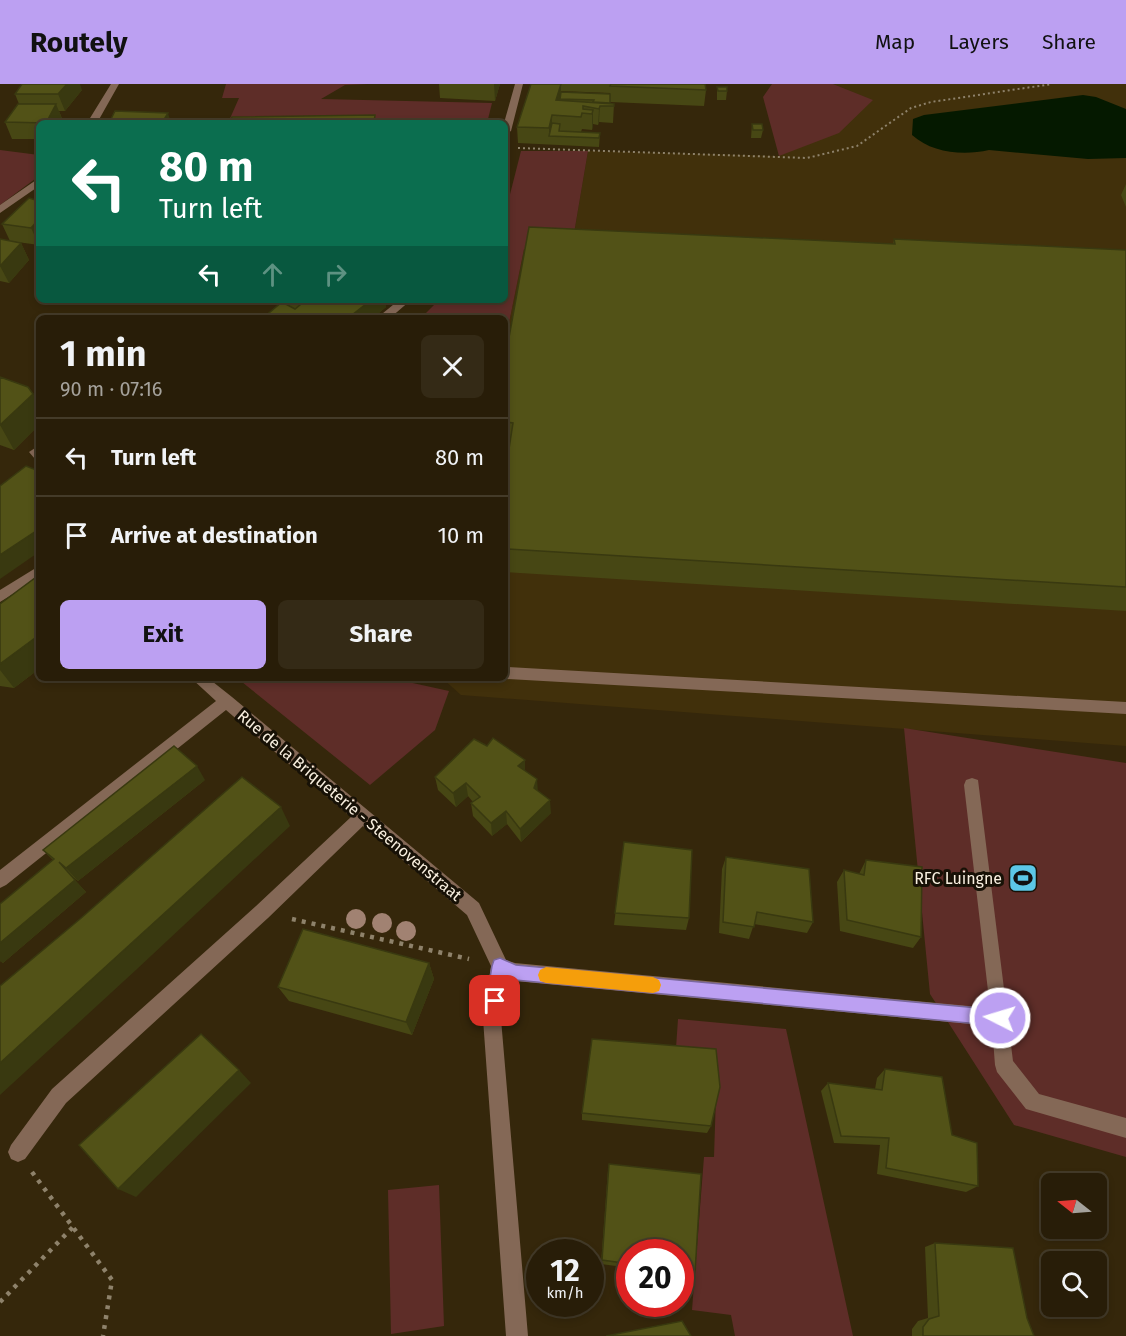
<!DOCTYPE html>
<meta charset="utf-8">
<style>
body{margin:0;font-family:"Fira Sans",sans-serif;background:#342a16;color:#f1f3f6;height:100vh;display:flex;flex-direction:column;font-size:22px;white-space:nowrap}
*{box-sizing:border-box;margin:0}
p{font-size:20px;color:#a5a29c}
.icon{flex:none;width:33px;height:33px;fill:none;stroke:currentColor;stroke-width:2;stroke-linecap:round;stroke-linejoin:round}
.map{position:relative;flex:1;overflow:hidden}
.side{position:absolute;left:36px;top:231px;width:472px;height:366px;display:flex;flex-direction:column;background:#281d08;border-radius:9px;box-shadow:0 3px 9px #0003,0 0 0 2px #443b29}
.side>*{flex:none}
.hud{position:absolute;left:36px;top:36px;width:472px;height:183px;border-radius:9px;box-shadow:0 3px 9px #0003,0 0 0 2px #443b29;background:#0b6e4f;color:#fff;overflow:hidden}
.needle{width:39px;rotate:287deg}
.controls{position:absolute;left:1041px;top:1089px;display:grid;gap:12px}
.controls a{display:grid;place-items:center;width:66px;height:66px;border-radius:9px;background:#281d08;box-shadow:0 3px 9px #0003,0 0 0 2px #443b29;font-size:30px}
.speed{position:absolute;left:526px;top:1155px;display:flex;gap:12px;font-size:30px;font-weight:700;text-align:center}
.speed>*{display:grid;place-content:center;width:78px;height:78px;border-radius:50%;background:#281d08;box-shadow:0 3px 9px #0003,0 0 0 2px #443b29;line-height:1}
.speed small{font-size:15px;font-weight:400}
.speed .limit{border:9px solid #d22;background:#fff;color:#111}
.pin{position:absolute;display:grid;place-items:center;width:51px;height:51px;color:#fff;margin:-26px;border-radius:12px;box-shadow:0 3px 9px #0006}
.me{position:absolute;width:66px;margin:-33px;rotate:275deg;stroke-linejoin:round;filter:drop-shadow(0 0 4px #0008)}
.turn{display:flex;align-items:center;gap:21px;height:126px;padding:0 24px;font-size:27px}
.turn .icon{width:78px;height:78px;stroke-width:2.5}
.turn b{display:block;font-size:42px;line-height:51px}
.lanes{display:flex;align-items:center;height:57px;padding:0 24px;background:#0003;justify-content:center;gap:30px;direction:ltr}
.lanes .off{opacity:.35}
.round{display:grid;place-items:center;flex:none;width:63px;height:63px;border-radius:9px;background:#342a16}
.overview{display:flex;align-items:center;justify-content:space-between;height:102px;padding:0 24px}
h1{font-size:36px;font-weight:700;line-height:45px}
.action{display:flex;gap:12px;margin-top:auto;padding:12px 24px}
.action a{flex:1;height:69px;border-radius:9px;background:#bca0f2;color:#111;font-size:24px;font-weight:700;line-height:69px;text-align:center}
.action a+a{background:#342a16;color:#f1f3f6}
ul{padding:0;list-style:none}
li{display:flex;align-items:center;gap:18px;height:78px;padding:0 24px;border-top:2px solid #443b29}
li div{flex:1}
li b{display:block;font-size:22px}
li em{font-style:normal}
header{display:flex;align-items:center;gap:36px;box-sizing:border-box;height:84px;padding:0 30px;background:#bca0f2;color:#111}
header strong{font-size:28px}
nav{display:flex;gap:33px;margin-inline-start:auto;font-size:21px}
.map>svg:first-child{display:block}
</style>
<header>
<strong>Routely</strong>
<nav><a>Map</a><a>Layers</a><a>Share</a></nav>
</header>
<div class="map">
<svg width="1126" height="1252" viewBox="0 0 1126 1252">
<rect width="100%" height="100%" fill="#35270b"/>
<path fill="#41300b" d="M833,0H1126V662L461,611L442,594H506V254L524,164L571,167L588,67L779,72L872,16Z"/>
<path fill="#5e2d28" d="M226,0H368L345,1L321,15L492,19L487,39H228L239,14H222Z
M772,0H833L873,16L839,49L779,72L763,13Z
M0,66L39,71V92L0,121Z
M521,67H588L571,167L524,165L506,254V234H421L439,216H506V126Z
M237,594H390L449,607L435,646L370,701Z
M904,644L1126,679V1073L1014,1041L930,910Z
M678,935L786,945L853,1252H735L731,1231L692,1226L704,1073H714L716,1011L676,964Z
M439,1101L444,1242L391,1250L388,1106Z"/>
<path fill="#051900" d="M1083,11L1096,13L1126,25V74L1088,75L989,66C963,72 932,69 912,51L913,35L924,31Z"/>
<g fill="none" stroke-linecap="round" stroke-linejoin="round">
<path stroke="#8e826b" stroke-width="2" stroke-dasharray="2 3" stroke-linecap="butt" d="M518,64L807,74L857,62L911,24L931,18L1052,0"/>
<path stroke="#8e826b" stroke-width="4.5" stroke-dasharray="4 6" stroke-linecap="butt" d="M292,835L469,875
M32,1088L112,1196L103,1252
M0,1218L73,1143"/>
<path fill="#846856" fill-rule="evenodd" d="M111,0H119L97,39H87Z
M515,0H523L511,47L506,50V39H504Z
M39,94V102L0,129V121Z
M399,216H411L390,234H377Z
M35,364L39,365V376L35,375L29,368Z
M39,482V494L0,518V506Z
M506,583L1126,618V630L506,595L503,594H506Z
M191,594H208L232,613L479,819L506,876L515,879L990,924L964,701L966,696L972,694L978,696L1013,977L1039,1010L1126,1034V1054L1026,1025L997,988L995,981L992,942L515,897L507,893L501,935L528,1252H506L483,935L491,882L467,831L363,742L268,834L66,1019L25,1075L18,1078L11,1075L8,1068L11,1061L52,1005L256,822L351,733L226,626L6,801L0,804V786L216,617Z"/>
</g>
<g fill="#a18272">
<circle cx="356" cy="835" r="10"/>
<circle cx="382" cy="839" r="10"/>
<circle cx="406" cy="847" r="10"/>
</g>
<path fill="#474714" d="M439,0H500L495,17L440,14Z
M531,0H705L706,6L704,22L610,18V9L561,7V8L614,20L613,39L599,38L598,41L593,40L592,46L582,45L581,48L600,49L599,63L518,59L517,43Z
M717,3L727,7L726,16H717Z
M82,6L65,27H59L63,37L39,39V55H12L5,38L19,20L15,10Z
M752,40L763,46L761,54H751Z
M1126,100V123L1121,111Z
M29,114L39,161L10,157L2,140Z
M0,155L21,159L29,176L9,199L0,197Z
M894,155L1126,166V527L506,488V384L509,363H506V270L893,160Z
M284,216H385L386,223L373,234H263L285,220Z
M0,293L33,310L39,322V341L14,366L0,361Z
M39,491V585L14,604L0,602V520Z
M525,687L551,729L521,758L507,740L492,752L473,732L471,719L473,718L468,712L456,723L438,706L435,693Z
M205,696L78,797L70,791L86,808L3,879L0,877V820L53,776L43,766Z
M624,758L689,834L686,846L614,841Z
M726,773L813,838L807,849L754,840L749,855L719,849L722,785Z
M866,776L921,853L913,864L840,847L837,798L844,786L859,790Z
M429,879L434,895L412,951L289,917L278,903Z
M885,985L952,1051L978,1102L966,1108L877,1090L880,1061L834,1059L821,1007L828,999L875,1005L877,994Z
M582,1029L711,1042L707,1049L582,1036Z
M609,1080L701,1090L695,1189L691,1192L681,1191V1168H630V1184L601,1180L608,1086Z
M935,1159L1027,1234L1034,1252H912V1245L918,1237L928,1234L925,1163Z"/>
<path fill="#393910" d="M67,0H80L82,6L65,27L58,10Z
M494,0H500L495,17Z
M561,0V15H560V22L557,33L556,16Z
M56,20L63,37L62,39H46Z
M600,22L599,38L598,41L599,25Z
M593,26V43L592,46V30Z
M168,29L171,39H162Z
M552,31V48L549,52V44Z
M39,135V161L31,144Z
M21,159L29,176L9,199L0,182Z
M371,216H385L386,223L373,234H348Z
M33,310L39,322V341L14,366L0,341Z
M39,445V468L0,495V471Z
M39,551V585L14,604L0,586V580Z
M525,676V690L518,682Z
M197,682L205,696L78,797L66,784Z
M537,695L538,708L534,704Z
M466,699L468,712L456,723L453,709Z
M550,716L551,729L521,758L520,745Z
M281,723L290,742L137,885L0,1011V979Z
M506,727L507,740L492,752L491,739Z
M59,778L86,808L3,879L0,877V859Z
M429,879L434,895L412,951L406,938Z
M239,986L251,999L136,1113L118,1105Z"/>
<path fill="#525217" stroke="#393910" stroke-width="1.5" d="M22,0H67L58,10H15Z
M531,0H561L556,16L614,20V22H600L599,25L583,22V25L593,26L592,30L582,29L581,33L552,31L549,44L517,43Z
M611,0H705L706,6L610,2Z
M717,3H727V7H718Z
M561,8L610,10V19L593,18L594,16L560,15Z
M18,20H56L46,39L5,38Z
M115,27L168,29L162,39H109Z
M375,31L374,39H230L232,33Z
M483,37L482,39H400V38Z
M552,39L560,40L559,47L600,49L599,54L549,52Z
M752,40H762L763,46H753Z
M29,114L39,117V135L31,144L2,140Z
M529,143L895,160L894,155L1126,166V503L506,465V384L513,339L506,338V270Z
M0,155L21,159L0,182Z
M306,216H371L348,234H263L282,218L295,225Z
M0,293L28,303L33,310L0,341Z
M26,382L39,387V445L0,471V402Z
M39,491V551L0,580V520Z
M493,654L525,676L518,682L537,695L534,704L550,716L520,745L506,727L491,739L471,719L480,713L466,699L453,709L435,693L474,655L487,662Z
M174,662L197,682L66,784L59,778L75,796L0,859V820L54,775L43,766Z
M242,693L281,723L0,979V902L80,835Z
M624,758L692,766L689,834L615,829Z
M726,773L809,785L813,838L757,828L754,843L723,838Z
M866,776L922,783L921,853L847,836L844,786L864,791Z
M303,845L429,879L406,938L278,903Z
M201,950L239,986L118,1105L79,1061Z
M592,955L716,965L720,1003L711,1042L582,1029Z
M885,985L942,993L952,1051L977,1059L978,1102L886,1084L889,1054L841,1052L828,999L882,1006Z
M609,1080L701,1090L695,1189L681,1187V1168H630V1180L602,1176Z
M935,1159L1013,1164L1027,1234L1034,1252H923V1243L929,1235L939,1232Z
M682,1237L691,1252H606Z"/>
<path fill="#bca0f2" stroke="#7a689d" stroke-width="1.5" d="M500,874L516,881L1000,926L1006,928L1008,934L1006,940L1000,942L515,896L506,892L500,923L495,925L489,923L486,917L492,882L494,876Z"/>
<path fill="#f59e0b" d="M546,883L653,893L659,896L661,901L659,907L653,909L546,899L540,897L538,891L540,886Z"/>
<defs>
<g id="stadium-square" transform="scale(1.5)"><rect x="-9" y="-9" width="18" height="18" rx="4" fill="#5cc7e7" stroke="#171106"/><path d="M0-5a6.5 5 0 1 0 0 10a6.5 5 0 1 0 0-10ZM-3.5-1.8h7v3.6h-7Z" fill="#111"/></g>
</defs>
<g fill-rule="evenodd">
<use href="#stadium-square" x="1023" y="794"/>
</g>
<g text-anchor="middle" stroke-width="6" stroke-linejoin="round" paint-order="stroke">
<g font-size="16" fill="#f8efdf" stroke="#171106">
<text transform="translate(350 721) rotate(40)" y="6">Rue de la Briqueterie - Steenovenstraat</text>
</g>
<g font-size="16" fill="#f8efdf" stroke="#171106" text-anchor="end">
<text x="1002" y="800">RFC Luingne</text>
</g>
</g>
</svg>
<div class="controls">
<a><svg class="needle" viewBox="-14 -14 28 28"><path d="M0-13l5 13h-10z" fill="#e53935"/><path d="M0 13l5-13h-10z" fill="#a5a29c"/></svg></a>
<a><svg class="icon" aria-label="search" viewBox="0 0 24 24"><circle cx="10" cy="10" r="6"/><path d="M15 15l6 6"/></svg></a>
</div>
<div class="speed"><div>12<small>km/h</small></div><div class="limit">20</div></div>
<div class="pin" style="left:495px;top:917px;background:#d93025"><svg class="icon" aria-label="arrive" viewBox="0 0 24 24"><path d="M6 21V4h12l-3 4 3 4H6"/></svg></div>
<svg class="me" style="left:1000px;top:934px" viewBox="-20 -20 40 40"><circle r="17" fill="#bca0f2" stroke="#fff" stroke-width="3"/><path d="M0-11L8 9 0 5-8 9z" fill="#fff"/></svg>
<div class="hud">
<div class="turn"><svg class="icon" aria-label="left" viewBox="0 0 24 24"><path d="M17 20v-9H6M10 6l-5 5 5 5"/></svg><div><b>80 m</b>Turn left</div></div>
<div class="lanes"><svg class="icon" aria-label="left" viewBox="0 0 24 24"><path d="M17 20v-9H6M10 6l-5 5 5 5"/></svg><svg class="icon off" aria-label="ahead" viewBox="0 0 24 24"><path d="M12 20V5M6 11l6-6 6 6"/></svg><svg class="icon off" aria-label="right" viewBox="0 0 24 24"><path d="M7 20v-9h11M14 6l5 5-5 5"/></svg></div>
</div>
<section class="side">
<div class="overview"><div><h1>1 min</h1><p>90 m · 07:16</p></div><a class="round"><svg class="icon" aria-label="close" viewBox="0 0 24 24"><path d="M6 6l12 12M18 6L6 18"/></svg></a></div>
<ul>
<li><svg class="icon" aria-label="left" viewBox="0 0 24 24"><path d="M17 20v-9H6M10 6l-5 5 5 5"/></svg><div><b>Turn left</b></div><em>80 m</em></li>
<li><svg class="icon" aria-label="arrive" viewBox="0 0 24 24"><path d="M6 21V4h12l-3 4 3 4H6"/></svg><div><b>Arrive at destination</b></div><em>10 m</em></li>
</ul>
<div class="action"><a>Exit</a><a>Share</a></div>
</section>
</div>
